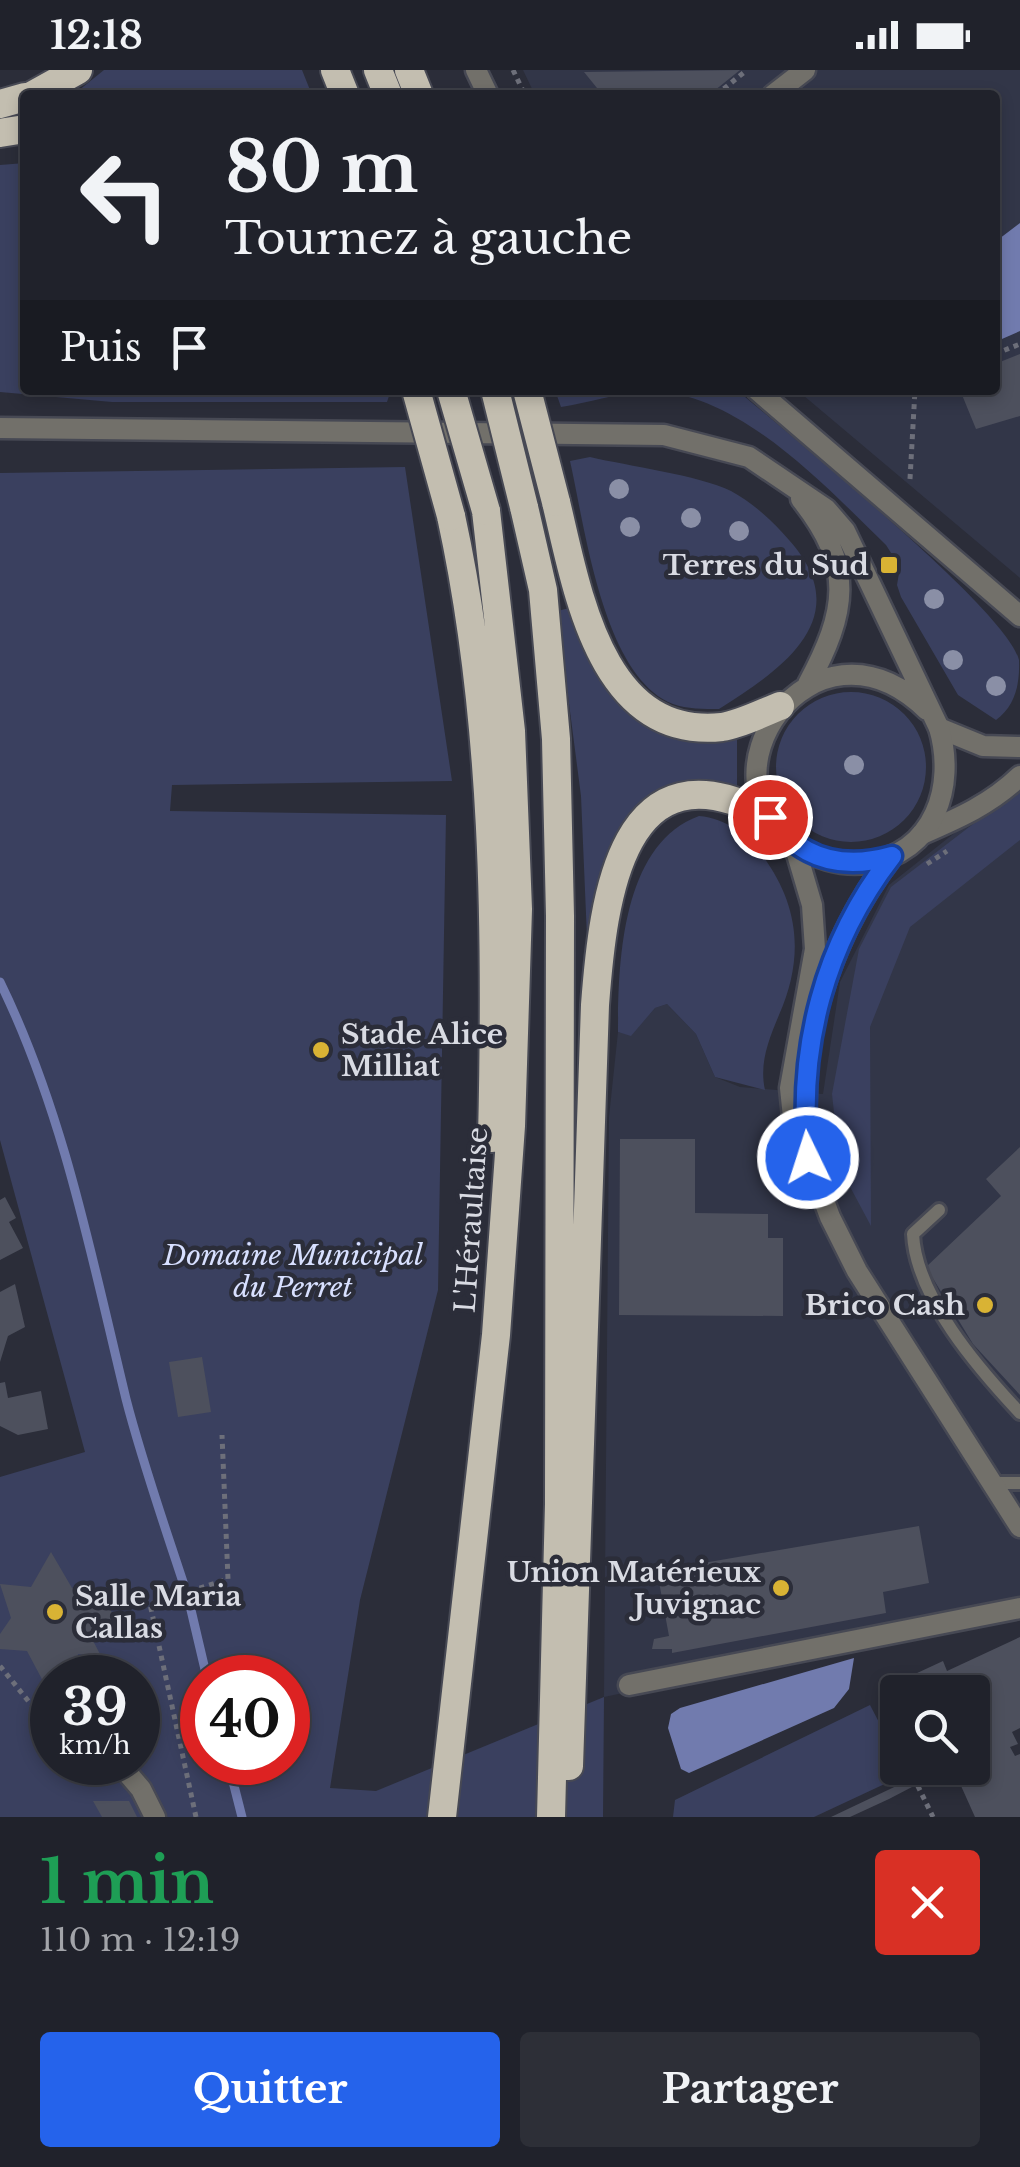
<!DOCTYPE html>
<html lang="fr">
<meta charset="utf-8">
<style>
body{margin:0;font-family:"Libre Baskerville",serif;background:#2d2f37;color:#f1f3f6;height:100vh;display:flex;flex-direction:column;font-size:38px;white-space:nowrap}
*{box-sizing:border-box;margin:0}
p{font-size:32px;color:#a2a4a9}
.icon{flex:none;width:55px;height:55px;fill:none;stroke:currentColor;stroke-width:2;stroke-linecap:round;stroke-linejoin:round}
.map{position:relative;height:1747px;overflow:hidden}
.drawer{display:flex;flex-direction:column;background:#20222b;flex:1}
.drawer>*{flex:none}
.guide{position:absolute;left:20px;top:20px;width:980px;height:305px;border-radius:10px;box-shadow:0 5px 15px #0003,0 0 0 2px #3d3f47;background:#20222b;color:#f1f3f6;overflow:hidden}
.fabs{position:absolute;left:880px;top:1605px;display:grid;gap:20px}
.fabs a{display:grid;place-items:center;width:110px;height:110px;border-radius:10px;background:#20222b;box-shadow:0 5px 15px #0003,0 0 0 2px #3d3f47;font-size:50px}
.speed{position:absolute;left:30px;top:1585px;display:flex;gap:20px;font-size:50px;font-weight:700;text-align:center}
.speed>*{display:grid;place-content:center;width:130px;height:130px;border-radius:50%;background:#20222b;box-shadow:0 5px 15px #0003,0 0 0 2px #3d3f47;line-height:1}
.speed small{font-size:25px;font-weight:400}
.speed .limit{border:15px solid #d22;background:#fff;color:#111}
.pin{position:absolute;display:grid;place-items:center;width:85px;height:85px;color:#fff;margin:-42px;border:5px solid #fff;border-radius:50%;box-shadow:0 2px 10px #0007}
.me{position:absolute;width:110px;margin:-55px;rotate:356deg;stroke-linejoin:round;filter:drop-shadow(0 0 8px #0008)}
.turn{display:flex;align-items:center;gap:35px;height:210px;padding:0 40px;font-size:45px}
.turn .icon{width:130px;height:130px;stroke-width:2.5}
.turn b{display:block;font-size:70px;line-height:85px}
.then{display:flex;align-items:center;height:95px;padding:0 40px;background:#0003;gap:20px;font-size:38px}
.round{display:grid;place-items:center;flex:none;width:105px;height:105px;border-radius:10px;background:#2d2f37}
.headline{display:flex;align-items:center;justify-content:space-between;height:170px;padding:0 40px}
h1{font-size:60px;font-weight:700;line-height:75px;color:#1e9e55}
.cta{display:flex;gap:20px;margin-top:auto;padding:20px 40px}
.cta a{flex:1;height:115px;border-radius:10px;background:#2563eb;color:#fff;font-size:40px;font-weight:700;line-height:115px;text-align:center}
.cta a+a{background:#2d2f37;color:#f1f3f6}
.status{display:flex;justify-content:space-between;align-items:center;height:70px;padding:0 50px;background:#20222b;direction:ltr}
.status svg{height:28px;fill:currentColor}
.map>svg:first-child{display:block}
</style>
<div class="status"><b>12:18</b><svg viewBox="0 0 49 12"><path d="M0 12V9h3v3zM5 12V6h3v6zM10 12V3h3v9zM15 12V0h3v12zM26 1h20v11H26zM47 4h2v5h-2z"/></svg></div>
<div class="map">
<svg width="1020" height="1747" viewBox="0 0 1020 1747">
<rect width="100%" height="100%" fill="#2b2d39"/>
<path fill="#323648" d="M523,0H1020V508L797,320H995V25H535Z
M1020,711V1539L604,1627L609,1047L618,962L631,965L655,938L667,934L696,964L715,1007L740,1017L823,1024L840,912L889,815Z"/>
<path fill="#3a405f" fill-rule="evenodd" d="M104,0H302L312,25H73Z
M25,93V320H391L387,332H112L0,322V95Z
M555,320H737C788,364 1007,540 1019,590C1020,615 1015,636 996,650L958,625L901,527L897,515L900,497L886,475C826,417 736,318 645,321C618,323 588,333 561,337Z
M590,387C628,396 698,405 731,421C753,433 773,451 789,470C858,547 783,599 719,639C704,639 687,639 673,634C603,607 585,457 570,391Z
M405,397L452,711L172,715L170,741L446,745L438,1220L360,1530L330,1718L376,1721L604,1627L603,1747H0V1407L85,1382L0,1070V403ZM52,1608H138V1692H52ZM202,1608H288V1692H202Z
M570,538C591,610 653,691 737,668V718C713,705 686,708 664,722C597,766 595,817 588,891L581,726L557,541Z
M776 697a75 75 0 1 1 150 0a75 75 0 1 1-150 0Z
M1020,718V770L910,857L870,957L871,1156L840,1098L832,1024L859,879L891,817Z
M699,746C726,748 747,765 762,785C800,836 804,888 779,945C769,969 759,993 765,1020L715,1007L696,964L667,934L655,938L631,966L618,962C618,891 622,774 699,746Z
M870,1635L897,1687L898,1698L906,1704L814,1747H673L675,1730Z"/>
<path fill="#717bae" d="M1020,153V261L995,272V172Z
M854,1588L849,1619L834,1638L689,1703L681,1699L668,1658L671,1644L680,1638Z"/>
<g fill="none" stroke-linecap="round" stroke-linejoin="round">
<path stroke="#717bae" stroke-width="9" d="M0,912C64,1043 92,1189 126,1329C142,1391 163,1451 183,1512
M191,1540L207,1608
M228,1692L242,1747"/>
</g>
<path fill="#4d505d" d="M740,0L709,25H594L597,18L584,2Z
M1020,284V346L976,359L960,320H995V294Z
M620,1069H695V1143L768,1144V1168H783V1246L619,1245Z
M1020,1077V1325L973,1274L926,1197L1001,1126L986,1109Z
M5,1127L16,1148L9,1152L23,1178L0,1190V1130Z
M15,1214L25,1257L8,1266L0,1292V1222Z
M202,1287L211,1342L178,1347L169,1292Z
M5,1312L8,1328L41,1321L48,1359L18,1365L0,1356V1313Z
M919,1456L929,1513L883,1522L886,1543L672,1583V1579H652L654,1569L669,1566L657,1501Z
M51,1482L72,1518L86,1520L94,1536L107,1533L116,1551L90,1565L101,1586L78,1584L76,1600L69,1608L54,1599L44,1613L27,1581L0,1579V1564L11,1548L0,1514L31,1517Z
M1020,1567V1658L1012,1662L1018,1674L1010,1677L1015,1686L1020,1684V1747H975L953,1698H972V1622H916L914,1617L920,1614L915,1604L943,1591L947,1601Z
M909,1710L912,1717L889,1729L850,1747H831Z
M93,1731H129L137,1747H102Z"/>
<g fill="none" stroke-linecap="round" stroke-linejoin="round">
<g stroke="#474954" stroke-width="18">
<path id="service" d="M939,1140L913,1164C916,1227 978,1298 1020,1343
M992,1413H1020"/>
</g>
<g stroke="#474954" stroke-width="25">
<path id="minor" d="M476,0L488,25
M773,25L805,0
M757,320L1020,546
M939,658L983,676L1020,677
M922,764C959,748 991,734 1020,706
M629,1615L1020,1538
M118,1692L141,1719L155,1747"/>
</g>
<g stroke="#474954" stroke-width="25">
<path id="tertiary" d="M0,358L664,365L749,387L826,439L845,461L939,658C956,716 935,783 867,793C843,796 821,790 801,778C688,713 812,528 927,640
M801,429C855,497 847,541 808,614
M794,774L812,835L815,879L790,1018L793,1047L830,1147L857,1201L1020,1457
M816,943C831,884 855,834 892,786
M805,1052L807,986"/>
</g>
<g stroke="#474954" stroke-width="32">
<path id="trunk" d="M335,0L345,25
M378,0L388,25
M409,0L419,25
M33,25L78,0
M0,34L25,27
M0,63L25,59
M556,432C577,519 600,670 722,657C741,654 762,643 780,636
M524,437L543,520L556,669L560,846L559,1434L551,1747
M451,446C495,648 497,862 492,1068
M569,1696L595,935C603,829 621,665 770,747
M442,1747L496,1265L511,1056L518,839L511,661L486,441"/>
</g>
<path stroke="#6d6f7a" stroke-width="5" stroke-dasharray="5 5" stroke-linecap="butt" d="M513,0L525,25
M716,25L747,0
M995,284L1020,274
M910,409L915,320
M927,794L947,781
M0,1596L38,1643L52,1649
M891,1691L898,1690
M909,1698L933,1747
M196,1747L150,1534L228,1509L222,1365"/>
<use href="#service" stroke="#72706a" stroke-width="12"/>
<use href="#minor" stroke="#72706a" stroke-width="20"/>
<use href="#tertiary" stroke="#72706a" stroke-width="20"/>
<use href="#trunk" stroke="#c3beb0" stroke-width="28"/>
<g stroke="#474954" stroke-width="32" stroke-linecap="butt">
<path id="trunk-bridge" d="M416,320L451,446
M451,320L486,441
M495,320L524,437
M527,320L556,432"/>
</g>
<use href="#trunk-bridge" stroke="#c3beb0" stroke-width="28"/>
</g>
<g fill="#8a8fa6">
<circle cx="619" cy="419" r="10"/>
<circle cx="691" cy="448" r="10"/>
<circle cx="630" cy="457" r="10"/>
<circle cx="739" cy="461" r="10"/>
<circle cx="934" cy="529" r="10"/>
<circle cx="953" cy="590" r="10"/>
<circle cx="996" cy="616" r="10"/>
<circle cx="854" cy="695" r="10"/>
</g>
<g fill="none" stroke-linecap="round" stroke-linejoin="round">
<g stroke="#184099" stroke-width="25">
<path id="route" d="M770,747C801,790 843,800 892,786C824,874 797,978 808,1088"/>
</g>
<use href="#route" stroke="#2563eb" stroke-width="18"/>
</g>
<g fill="#d9b334" stroke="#2b2d39" stroke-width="4">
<rect x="879" y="485" width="20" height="20" rx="5"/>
<circle cx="321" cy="980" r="10"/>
<circle cx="985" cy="1235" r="10"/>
<circle cx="781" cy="1518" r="10"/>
<circle cx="55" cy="1542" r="10"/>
</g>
<g text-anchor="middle" stroke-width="9" stroke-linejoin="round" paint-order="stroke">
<g font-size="28" font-weight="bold" fill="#d9dbe3" stroke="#2b2d39" text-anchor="end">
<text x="869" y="505">Terres du Sud</text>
<text x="341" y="974" text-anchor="start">Stade Alice<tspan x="341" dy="32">Milliat</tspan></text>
<text x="965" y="1245">Brico Cash</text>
<text x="761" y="1512">Union Matérieux<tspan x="761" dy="32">Juvignac</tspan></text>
<text x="75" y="1536" text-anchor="start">Salle Maria<tspan x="75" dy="32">Callas</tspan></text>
</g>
<g font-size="28" fill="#d9dbe3" stroke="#2b2d39">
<text transform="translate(471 1150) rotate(-86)" y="10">L'Héraultaise</text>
</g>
<g font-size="28" font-style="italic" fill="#d8e0ff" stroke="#2b2d39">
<text x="293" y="1195">Domaine Municipal<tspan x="293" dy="32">du Perret</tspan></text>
</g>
</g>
</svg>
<div class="fabs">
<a><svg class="icon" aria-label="search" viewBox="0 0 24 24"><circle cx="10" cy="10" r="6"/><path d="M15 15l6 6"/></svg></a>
</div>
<div class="speed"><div>39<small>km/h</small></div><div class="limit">40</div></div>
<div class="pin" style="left:770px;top:747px;background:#d93025"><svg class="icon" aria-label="arrive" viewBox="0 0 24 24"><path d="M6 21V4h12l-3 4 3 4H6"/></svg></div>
<svg class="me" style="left:808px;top:1088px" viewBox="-20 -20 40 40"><circle r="17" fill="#2563eb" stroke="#fff" stroke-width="3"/><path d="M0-11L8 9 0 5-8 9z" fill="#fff"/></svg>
<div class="guide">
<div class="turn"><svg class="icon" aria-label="left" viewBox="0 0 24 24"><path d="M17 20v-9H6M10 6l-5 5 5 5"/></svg><div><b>80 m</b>Tournez à gauche</div></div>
<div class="then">Puis<svg class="icon" aria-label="arrive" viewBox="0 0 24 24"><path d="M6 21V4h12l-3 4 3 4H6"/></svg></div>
</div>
</div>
<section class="drawer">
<div class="headline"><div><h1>1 min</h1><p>110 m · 12:19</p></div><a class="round" style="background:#d93025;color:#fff"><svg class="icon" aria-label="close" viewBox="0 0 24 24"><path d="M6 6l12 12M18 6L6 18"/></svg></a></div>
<div class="cta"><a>Quitter</a><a>Partager</a></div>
</section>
